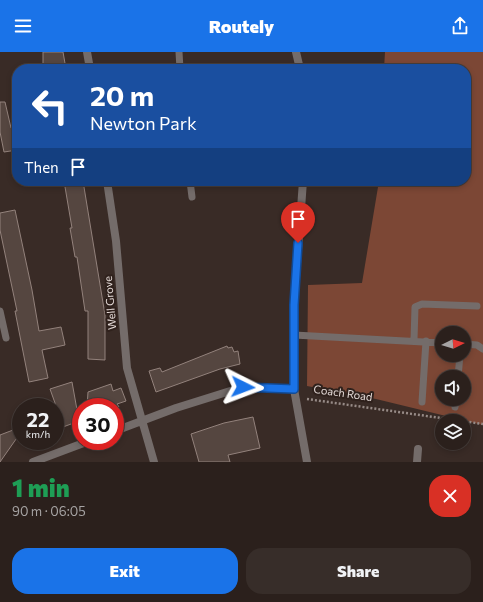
<!DOCTYPE html>
<meta charset="utf-8">
<style>
body{margin:0;font-family:Commissioner,sans-serif;background:#372d29;color:#f1f3f6;height:100vh;display:flex;flex-direction:column;font-size:15px;white-space:nowrap}
*{box-sizing:border-box;margin:0}
p{font-size:13px;color:#a6a3a3}
.icon{flex:none;width:22px;height:22px;fill:none;stroke:currentColor;stroke-width:2;stroke-linecap:round;stroke-linejoin:round}
.map{position:relative;height:410px;overflow:hidden}
.panel{display:flex;flex-direction:column;background:#2b201c;flex:1}
.panel>*{flex:none}
.banner{position:absolute;left:12px;top:12px;width:459px;height:122px;border-radius:16px;box-shadow:0 2px 6px #0003,0 0 0 1px #473e3b;background:#1a4fa0;color:#fff;overflow:hidden}
.needle{width:26px;rotate:85deg}
.fabs{position:absolute;left:435px;top:274px;display:grid;gap:8px}
.fabs a{display:grid;place-items:center;width:36px;height:36px;border-radius:50%;background:#2b201c;box-shadow:0 2px 6px #0003,0 0 0 1px #473e3b;font-size:20px}
.speed{position:absolute;left:12px;top:346px;display:flex;gap:8px;font-size:20px;font-weight:700;text-align:center}
.speed>*{display:grid;place-content:center;width:52px;height:52px;border-radius:50%;background:#2b201c;box-shadow:0 2px 6px #0003,0 0 0 1px #473e3b;line-height:1}
.speed small{font-size:10px;font-weight:400}
.speed .limit{border:6px solid #d22;background:#fff;color:#111}
.pin{position:absolute;display:grid;place-items:center;width:34px;height:34px;color:#fff;margin:-41px -17px;border-radius:50% 50% 50% 0;rotate:-45deg;box-shadow:0 0 4px #0007}
.pin .icon{rotate:45deg}
.me{position:absolute;width:44px;margin:-22px;rotate:93deg;stroke-linejoin:round;filter:drop-shadow(0 0 3px #0008)}
.turn{display:flex;align-items:center;gap:14px;height:84px;padding:0 12px;font-size:18px}
.turn .icon{width:52px;height:52px;stroke-width:2.5}
.turn b{display:block;font-size:28px;line-height:34px}
.then{display:flex;align-items:center;height:38px;padding:0 12px;background:#0003;gap:8px;font-size:15px}
.round{display:grid;place-items:center;flex:none;width:42px;height:42px;border-radius:16px;background:#372d29}
.headline{display:flex;align-items:center;justify-content:space-between;height:68px;padding:0 12px}
h1{font-size:24px;font-weight:800;line-height:30px;color:#1e9e55}
.primary-button{display:flex;gap:8px;margin-top:auto;padding:8px 12px}
.primary-button a{flex:1;height:46px;border-radius:16px;background:#1a73e8;color:#fff;font-size:16px;font-weight:800;line-height:46px;text-align:center}
.primary-button a+a{background:#372d29;color:#f1f3f6}
header{display:flex;justify-content:space-between;align-items:center;height:52px;padding:0 12px;background:#1a73e8;color:#fff;font-size:18px;font-weight:800}
.map>svg:first-child{display:block}
</style>
<header><svg class="icon" aria-label="menu" viewBox="0 0 24 24"><path d="M4 6h16M4 12h16M4 18h16"/></svg>Routely<svg class="icon" aria-label="share" viewBox="0 0 24 24"><path d="M12 15V3M7 8l5-5 5 5M5 13v7h14v-7"/></svg></header>
<div class="map">
<svg width="483" height="410" viewBox="0 0 483 410">
<rect width="100%" height="100%" fill="#392b26"/>
<path fill="#7c4735" fill-rule="evenodd" d="M385,0H483V373L376,347L307,334L308,233L362,231L379,129H466V17H384ZM442,281H464V303H442ZM442,325H464V347H442Z"/>
<path fill="#554640" stroke="#93827c" d="M43,0H63L66,17H43Z
M0,50H5L11,76L17,75V87H15L17,98L4,100L0,80Z
M64,129H83L105,263V308L88,307V259H85L77,205H75L70,176H72Z
M15,158L32,238L39,279L61,275L65,293L42,298L48,326L29,330L15,259H17L0,178V161Z
M227,294L228,296L232,295L234,300L238,299L240,312L220,317L156,340L149,319L160,316L162,320Z
M72,330L79,369L55,378V351L50,337Z
M111,332L113,339L121,336L126,349L117,352L119,355H87L88,340Z
M253,365L260,396L228,403L230,410H199L191,382L224,371Z
M21,375V380L0,410V383Z"/>
<g fill="none" stroke-linecap="round" stroke-linejoin="round">
<path stroke="#978b87" stroke-width="2.5" stroke-dasharray="2 2" stroke-linecap="butt" d="M307,347L483,372"/>
<path stroke="#746c6a" stroke-width="7" d="M179,0L180,17
M190,129L192,145
M0,259L6,286
M294,283L442,291
M414,288L415,255L422,252L477,254
M464,292L477,293L483,297
M458,325L460,303
M422,350L426,289
M455,355L456,347"/>
<path stroke="#746c6a" stroke-width="8" d="M87,0L90,17
M296,0L300,17
M107,129L116,189L127,316L154,410
M303,129L294,253V337L307,410
M115,379L176,356L243,335L294,337
M33,410L89,389
M417,410L418,397"/>
</g>
<g fill="none" stroke-linecap="round" stroke-linejoin="round">
<g stroke="#114b97" stroke-width="10">
<path id="route" d="M243,335L294,337V253L298,191"/>
</g>
<use href="#route" stroke="#1a73e8" stroke-width="7"/>
</g>
<g text-anchor="middle" stroke-width="4" stroke-linejoin="round" paint-order="stroke">
<g font-size="11" fill="#e5dbd8" stroke="#2f211c">
<text transform="translate(110 251) rotate(-95)" y="4">Well Grove</text>
<text transform="translate(343 341) rotate(8)" y="4">Coach Road</text>
</g>
</g>
</svg>
<div class="fabs">
<a><svg class="needle" viewBox="-14 -14 28 28"><path d="M0-13l5 13h-10z" fill="#e53935"/><path d="M0 13l5-13h-10z" fill="#a6a3a3"/></svg></a>
<a><svg class="icon" aria-label="sound" viewBox="0 0 24 24"><path d="M4 9h4l5-4v14l-5-4H4zM17 9q2 3 0 6"/></svg></a>
<a><svg class="icon" aria-label="layers" viewBox="0 0 24 24"><path d="M12 4l9 5-9 5-9-5zM3 14l9 5 9-5"/></svg></a>
</div>
<div class="speed"><div>22<small>km/h</small></div><div class="limit">30</div></div>
<div class="pin" style="left:298px;top:191px;background:#d93025"><svg class="icon" aria-label="arrive" viewBox="0 0 24 24"><path d="M6 21V4h12l-3 4 3 4H6"/></svg></div>
<svg class="me" style="left:243px;top:335px" viewBox="-20 -20 40 40"><path d="M0-17L14 15 0 8-14 15z" fill="#1a73e8" stroke="#fff" stroke-width="4"/></svg>
<div class="banner">
<div class="turn"><svg class="icon" aria-label="left" viewBox="0 0 24 24"><path d="M17 20v-9H6M10 6l-5 5 5 5"/></svg><div><b>20 m</b>Newton Park</div></div>
<div class="then">Then<svg class="icon" aria-label="arrive" viewBox="0 0 24 24"><path d="M6 21V4h12l-3 4 3 4H6"/></svg></div>
</div>
</div>
<section class="panel">
<div class="headline"><div><h1>1 min</h1><p>90 m · 06:05</p></div><a class="round" style="background:#d93025;color:#fff"><svg class="icon" aria-label="close" viewBox="0 0 24 24"><path d="M6 6l12 12M18 6L6 18"/></svg></a></div>
<div class="primary-button"><a>Exit</a><a>Share</a></div>
</section>
